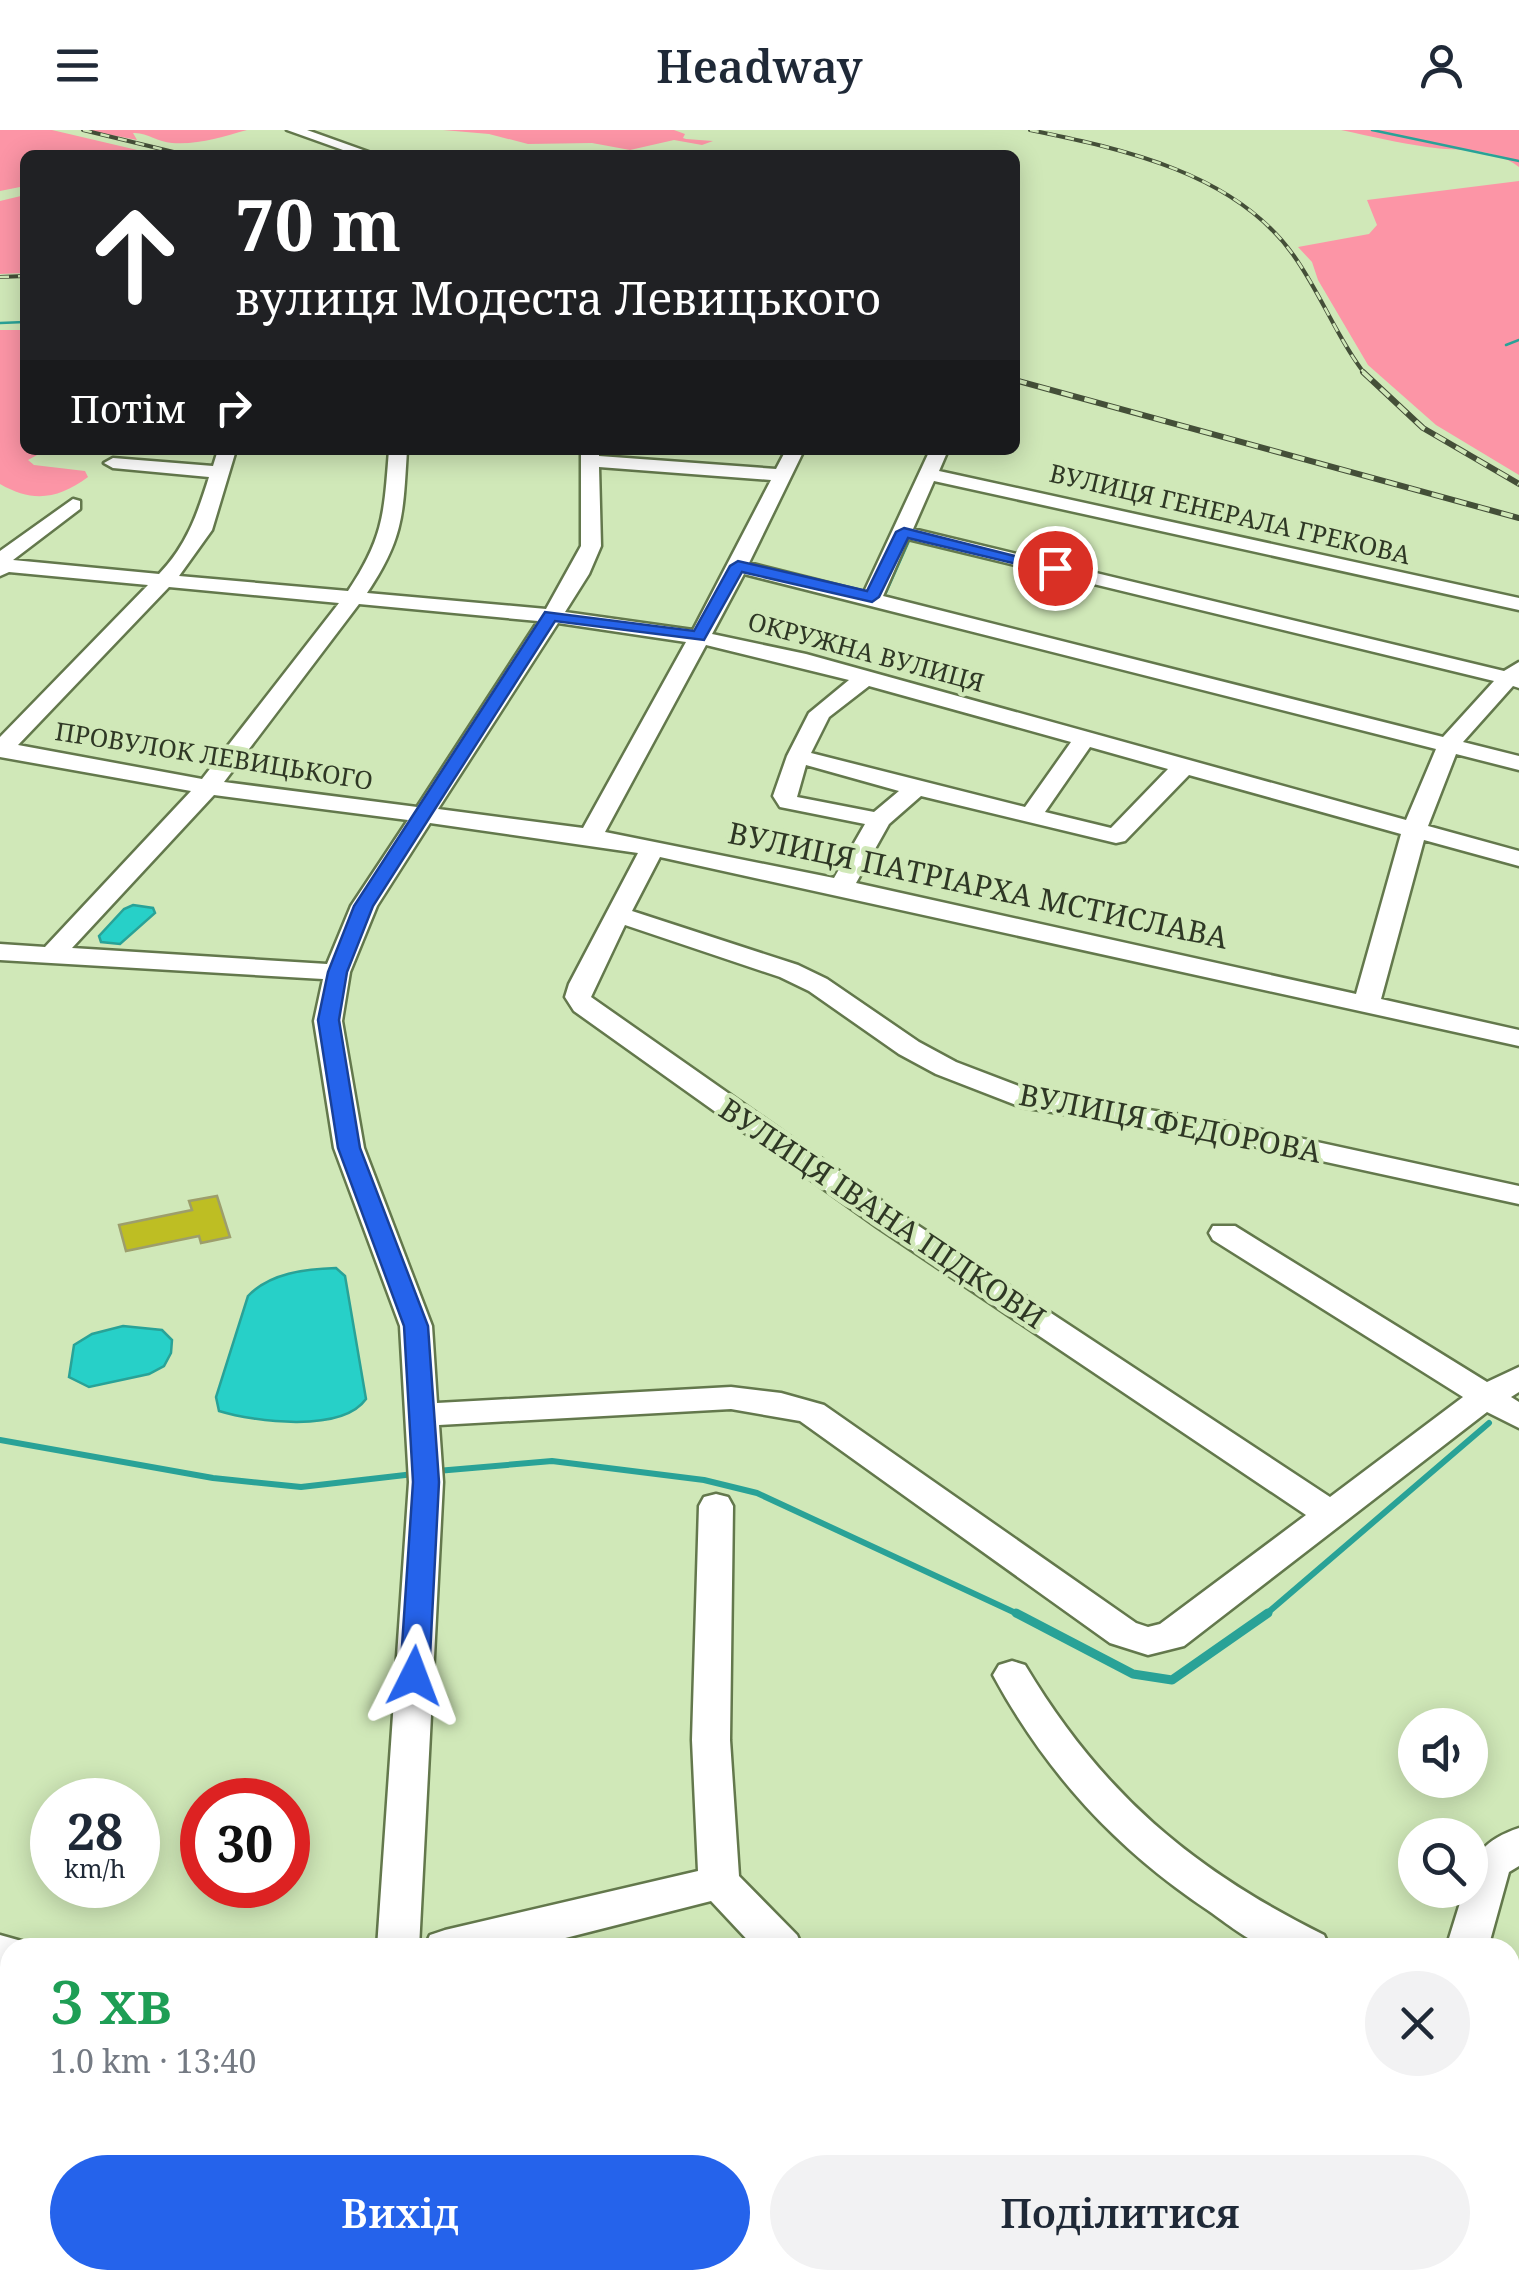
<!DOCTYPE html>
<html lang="uk">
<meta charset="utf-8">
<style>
body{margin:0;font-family:"Noto Serif",serif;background:#f2f2f3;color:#1f2937;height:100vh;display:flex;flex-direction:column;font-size:38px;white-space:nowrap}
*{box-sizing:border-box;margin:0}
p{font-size:32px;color:#747a83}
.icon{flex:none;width:55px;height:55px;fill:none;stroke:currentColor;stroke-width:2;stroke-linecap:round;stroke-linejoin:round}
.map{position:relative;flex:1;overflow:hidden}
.details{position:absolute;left:0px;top:1808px;width:1520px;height:352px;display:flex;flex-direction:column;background:#fff;border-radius:30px 30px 0 0;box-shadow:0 5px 25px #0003}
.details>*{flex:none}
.banner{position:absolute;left:20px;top:20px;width:1000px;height:305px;border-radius:15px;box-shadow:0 5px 25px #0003;background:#202124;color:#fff;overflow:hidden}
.controls{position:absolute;left:1398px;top:1578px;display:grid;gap:20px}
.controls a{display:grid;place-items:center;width:90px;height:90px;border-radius:50%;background:#fff;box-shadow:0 5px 25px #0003;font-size:50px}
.speed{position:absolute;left:30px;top:1648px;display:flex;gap:20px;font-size:50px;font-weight:700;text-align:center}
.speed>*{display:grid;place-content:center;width:130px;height:130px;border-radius:50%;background:#fff;box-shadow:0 5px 25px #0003;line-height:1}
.speed small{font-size:25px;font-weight:400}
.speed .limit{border:15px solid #d22;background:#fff;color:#111}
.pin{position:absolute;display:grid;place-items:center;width:85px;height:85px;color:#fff;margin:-42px;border:5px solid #fff;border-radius:50%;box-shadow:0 2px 10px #0007}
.me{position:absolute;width:110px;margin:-55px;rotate:3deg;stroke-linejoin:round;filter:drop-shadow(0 0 8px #0008)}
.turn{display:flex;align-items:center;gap:35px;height:210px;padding:0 50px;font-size:45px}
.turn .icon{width:130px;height:130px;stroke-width:2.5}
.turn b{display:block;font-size:70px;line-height:85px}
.then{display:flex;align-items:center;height:95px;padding:0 50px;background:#0003;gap:20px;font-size:38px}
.round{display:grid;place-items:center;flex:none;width:105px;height:105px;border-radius:52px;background:#f2f2f3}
.summary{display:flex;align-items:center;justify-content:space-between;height:170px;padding:0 50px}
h1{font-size:60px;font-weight:600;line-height:75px;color:#1e9e55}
.cta{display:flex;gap:20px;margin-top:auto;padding:20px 50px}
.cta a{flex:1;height:115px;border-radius:60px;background:#2563eb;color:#fff;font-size:40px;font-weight:600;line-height:115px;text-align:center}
.cta a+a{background:#f2f2f3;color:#1f2937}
header{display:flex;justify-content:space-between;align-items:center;height:130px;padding:0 50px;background:#fff;font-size:45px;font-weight:600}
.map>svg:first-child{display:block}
</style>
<header><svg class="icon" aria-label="menu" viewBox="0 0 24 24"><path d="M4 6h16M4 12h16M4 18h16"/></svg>Headway<svg class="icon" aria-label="person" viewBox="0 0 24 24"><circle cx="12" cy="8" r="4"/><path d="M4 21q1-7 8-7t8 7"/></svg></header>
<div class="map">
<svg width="1519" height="2158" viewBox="0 0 1519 2158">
<rect width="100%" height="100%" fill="#d0e8b8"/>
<path fill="#fc95a6" d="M0,0H52L150,23L25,25V56L0,61Z
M86,0H247C222,7 198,15 172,13C157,12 147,2 133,3L137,10Z
M443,0H674L685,4L683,8L686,9L713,11L702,15L674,10L630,20L592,13L528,14L489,4Z
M1341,0H1519V37C1491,16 1460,22 1427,17C1398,13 1370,6 1341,0Z
M1519,51V345L1436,295L1368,235L1318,150L1312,132L1298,117L1369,104L1377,95L1367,70Z
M25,65V143L0,144V71Z
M0,200H25V320H46L28,330L34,335L85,341L88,347C58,369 33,373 0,354Z"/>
<path fill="#27d0c8" stroke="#29a297" stroke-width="2.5" d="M133,775L153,778L155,783L120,814L101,812L99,806L124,779Z
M336,1138L345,1146L366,1269C342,1303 255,1292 219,1281L216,1267L248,1166C270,1143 305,1139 336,1138Z
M123,1196L162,1200L172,1210L171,1223L164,1236L149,1244L89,1257L69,1247L74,1215L92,1204Z"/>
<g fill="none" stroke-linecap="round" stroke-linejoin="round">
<path stroke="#29a297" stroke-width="2.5" d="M1372,0L1519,31
M0,193L25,192
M1506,215L1519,210"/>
<path stroke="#29a297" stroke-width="4" d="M885,463L909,409"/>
<path stroke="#29a297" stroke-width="6" d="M0,1310L213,1348L301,1357L414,1344
M437,1341L552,1331L704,1350L757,1363L1020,1485
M1265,1485L1489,1293"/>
<path stroke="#29a297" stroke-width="9" d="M1016,1483L1133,1544L1172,1550L1268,1483"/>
</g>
<path fill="#bebe23" stroke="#9d9e6c" stroke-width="2.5" d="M217,1066L230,1107L201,1113L199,1106L126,1121L119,1095L192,1080L189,1071Z"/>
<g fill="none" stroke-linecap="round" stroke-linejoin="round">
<g stroke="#63784c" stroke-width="5">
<path id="minor" d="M287,0H307L377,25H357Z
M218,320H236L212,400L179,446L348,461C384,407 384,383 389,320H407C403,384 404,408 367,463L546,479L581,416V320H599V326L776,339L786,320H804L749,433L864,462L930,320H948L939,341L1519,468V480L934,351L913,399L1504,541L1519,532V558L1513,556L1463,612L1519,626V640L1456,624L1428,696L1519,721V736L1424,710L1381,869L1519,900V916L660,727L632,781L798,835L827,849L919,912L956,932L1037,963L1221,991L1519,1056V1074L1221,1009L1021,977L936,944L899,924L809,861L780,847L625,795L591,867L899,1083L1330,1367L1463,1267L1213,1110L1209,1103L1213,1096H1235L1487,1252L1519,1237V1262L1511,1267L1519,1272V1298L1487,1282L1184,1516L1148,1525L1110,1513L800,1291L731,1279L439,1295L443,1352L419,1818H377L409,1352L400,1196L334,1018L314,891L323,849L0,830V814L45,817L191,661L0,627V607L148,455L9,442L0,446V421L73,369L80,371V379L13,430L159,444C187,415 197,385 209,347L113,338L104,333L113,328L213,336ZM599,337L771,350L693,500L565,482L589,444L601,416ZM908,409L1494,551L1443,607L883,466ZM744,444L1436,619L1406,690L806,524L712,504ZM169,457L339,473L202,649L18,615ZM359,474L538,491L417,677L224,652ZM558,493L686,512L583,698L438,679ZM706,515L849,550L809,583L787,626L773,666L780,677L865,694L834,748L605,702ZM869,556L1071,612L1025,677L811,623L829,587ZM1090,617L1168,639L1111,698L1045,682ZM806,635L899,661L874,682L797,667ZM1189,645L1401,704L1356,864L856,753L889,694L921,666L1116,713L1125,711ZM214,665L408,690L351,776L327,834L72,818ZM430,693L638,723L569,854L565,867L574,881L877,1097L1306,1385L1160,1494L1148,1497L1136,1493L824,1275L781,1263L731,1257L437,1273L432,1196L364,1018L342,891L350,842L377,776Z
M716,1364L728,1367L733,1376L730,1610L739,1746L797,1805L803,1818H755L711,1771L526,1818H424L430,1805L445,1800L698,1741L692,1610L699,1376L704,1367Z
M1012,1531L1025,1535C1101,1662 1191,1739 1324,1805L1330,1818C1311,1818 1286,1822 1268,1817C1248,1811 1226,1793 1209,1781C1116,1719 1046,1643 993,1545L999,1535Z
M1519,1698V1736L1509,1742L1488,1818H1446L1464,1760H1470C1470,1725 1486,1709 1519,1698Z
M0,1805L25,1812L27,1818H10V1843L0,1841Z
M443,2150H494L497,2158H446Z
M1435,2150H1495L1498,2158H1438Z"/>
</g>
<use href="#minor" fill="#fff" fill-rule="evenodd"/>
<g stroke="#444f38" stroke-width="4">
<path id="rail-far1" d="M83,0L186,25
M1030,0C1123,19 1236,43 1294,126C1321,164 1337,208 1365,244
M0,147L25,146"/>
</g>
<g stroke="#444f38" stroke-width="6">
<path id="rail" d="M1363,242L1423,298L1519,354
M1015,250L1519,388"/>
</g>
<use href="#rail-far1" stroke="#d0e8b8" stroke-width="2.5" stroke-dasharray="9" stroke-linecap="butt"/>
<use href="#rail" stroke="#d0e8b8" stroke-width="4" stroke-dasharray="12" stroke-linecap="butt"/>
</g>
<path fill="#2563eb" stroke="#184099" stroke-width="2.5" d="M904,398L1062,438L1055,443L908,408L879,467L872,472L742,442L704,510L555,491L373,776L347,842L339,890L360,1018L428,1196L439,1352L429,1546L425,1553L414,1557L404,1553L400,1546L413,1352L404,1196L338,1018L318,890L328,842L354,776L545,482L694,501L730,436L738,431L867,461L896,402Z"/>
<g text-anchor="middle" stroke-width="9" stroke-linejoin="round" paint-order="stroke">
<g font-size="25" fill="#2f3825" stroke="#d0e8b8">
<text transform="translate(1230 384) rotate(13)" y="9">ВУЛИЦЯ ГЕНЕРАЛА ГРЕКОВА</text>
<text transform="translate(866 522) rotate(15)" y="9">ОКРУЖНА ВУЛИЦЯ</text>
<text transform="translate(214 626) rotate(9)" y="9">ПРОВУЛОК ЛЕВИЦЬКОГО</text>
</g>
<g font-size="30" fill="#2f3825" stroke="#d0e8b8">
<text transform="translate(978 756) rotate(12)" y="10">ВУЛИЦЯ ПАТРІАРХА МСТИСЛАВА</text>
<text transform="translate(1170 994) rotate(11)" y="10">ВУЛИЦЯ ФЕДОРОВА</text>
<text transform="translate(882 1084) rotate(34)" y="10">ВУЛИЦЯ ІВАНА ПІДКОВИ</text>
</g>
</g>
</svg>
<div class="controls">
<a><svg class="icon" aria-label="sound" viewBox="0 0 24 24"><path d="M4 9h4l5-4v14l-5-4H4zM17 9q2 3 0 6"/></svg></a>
<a><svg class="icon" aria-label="search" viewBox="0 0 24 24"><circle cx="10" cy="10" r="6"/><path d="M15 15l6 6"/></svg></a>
</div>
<div class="speed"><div>28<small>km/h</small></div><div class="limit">30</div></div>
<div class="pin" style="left:1055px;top:438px;background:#d93025"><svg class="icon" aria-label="arrive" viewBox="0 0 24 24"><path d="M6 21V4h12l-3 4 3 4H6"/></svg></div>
<svg class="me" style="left:414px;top:1546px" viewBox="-20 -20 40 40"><path d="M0-17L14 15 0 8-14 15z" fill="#2563eb" stroke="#fff" stroke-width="4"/></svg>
<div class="banner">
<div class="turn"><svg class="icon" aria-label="ahead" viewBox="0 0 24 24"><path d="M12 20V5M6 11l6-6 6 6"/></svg><div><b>70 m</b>вулиця Модеста Левицького</div></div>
<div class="then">Потім<svg class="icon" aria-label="right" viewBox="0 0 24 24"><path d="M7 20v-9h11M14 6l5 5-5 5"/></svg></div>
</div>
<section class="details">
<div class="summary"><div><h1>3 хв</h1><p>1.0 km · 13:40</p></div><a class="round"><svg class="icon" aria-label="close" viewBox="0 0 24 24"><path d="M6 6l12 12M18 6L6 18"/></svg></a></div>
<div class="cta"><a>Вихід</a><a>Поділитися</a></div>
</section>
</div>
